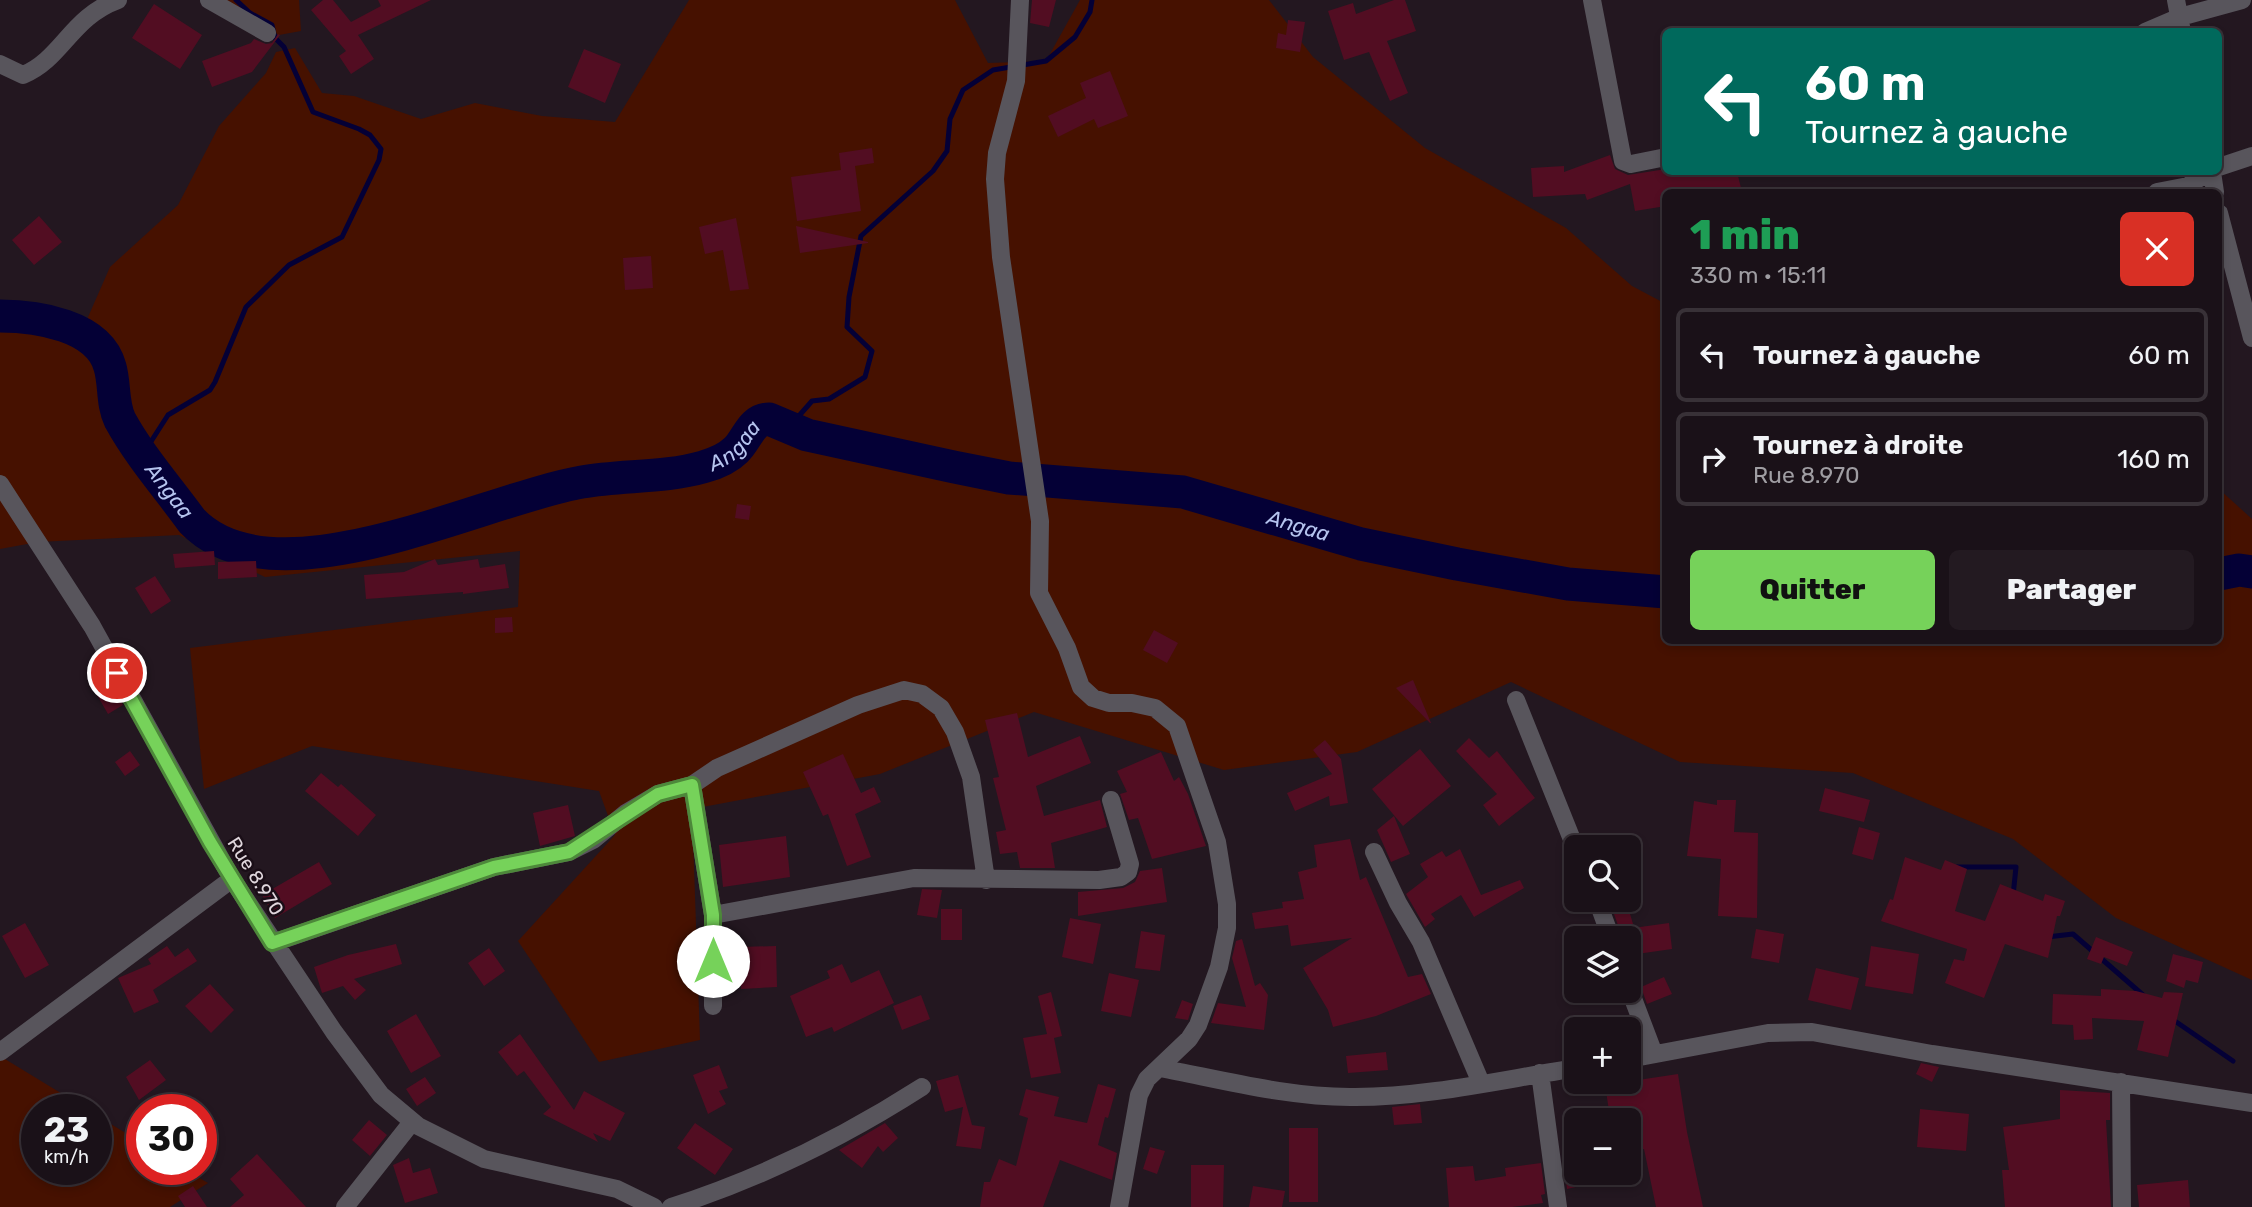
<!DOCTYPE html>
<html lang="fr">
<meta charset="utf-8">
<style>
body{margin:0;font-family:Rubik,sans-serif;background:#231a21;color:#f1f3f6;height:100vh;display:flex;flex-direction:column;font-size:26px;white-space:nowrap}
*{box-sizing:border-box;margin:0}
p{font-size:23px;color:#9f9da2}
.icon{flex:none;width:38px;height:38px;fill:none;stroke:currentColor;stroke-width:2;stroke-linecap:round;stroke-linejoin:round}
.map{position:relative;flex:1;overflow:hidden}
.panel{position:absolute;left:1662px;top:189px;width:560px;height:455px;display:flex;flex-direction:column;background:#1a1118;border-radius:10px;box-shadow:0 4px 10px #0003,0 0 0 2px #383137}
.panel>*{flex:none}
.guide{position:absolute;left:1662px;top:28px;width:560px;height:147px;border-radius:10px;box-shadow:0 4px 10px #0003,0 0 0 2px #383137;background:#00695c;color:#fff;overflow:hidden}
.fabs{position:absolute;left:1564px;top:835px;display:grid;gap:14px}
.fabs a{display:grid;place-items:center;width:77px;height:77px;border-radius:10px;background:#1a1118;box-shadow:0 4px 10px #0003,0 0 0 2px #383137;font-size:35px}
.speed{position:absolute;left:21px;top:1094px;display:flex;gap:14px;font-size:35px;font-weight:700;text-align:center}
.speed>*{display:grid;place-content:center;width:91px;height:91px;border-radius:50%;background:#1a1118;box-shadow:0 4px 10px #0003,0 0 0 2px #383137;line-height:1}
.speed small{font-size:18px;font-weight:400}
.speed .limit{border:10px solid #d22;background:#fff;color:#111}
.pin{position:absolute;display:grid;place-items:center;width:60px;height:60px;color:#fff;margin:-30px;border:4px solid #fff;border-radius:50%;box-shadow:0 2px 7px #0007}
.me{position:absolute;width:77px;margin:-38px;rotate:0deg;stroke-linejoin:round;filter:drop-shadow(0 0 5px #0008)}
.turn{display:flex;align-items:center;gap:24px;height:147px;padding:0 28px;font-size:32px}
.turn .icon{width:91px;height:91px;stroke-width:2.5}
.turn b{display:block;font-size:49px;line-height:60px}
.round{display:grid;place-items:center;flex:none;width:74px;height:74px;border-radius:10px;background:#231a21}
.summary{display:flex;align-items:center;justify-content:space-between;height:119px;padding:0 28px}
h1{font-size:42px;font-weight:800;line-height:52px;color:#1e9e55}
.primary-button{display:flex;gap:14px;margin-top:auto;padding:14px 28px}
.primary-button a{flex:1;height:80px;border-radius:10px;background:#76d25a;color:#111;font-size:28px;font-weight:800;line-height:80px;text-align:center}
.primary-button a+a{background:#231a21;color:#f1f3f6}
ul{padding:0;list-style:none}
li{display:flex;align-items:center;gap:21px;height:94px;margin:0 14px 10px;padding:0 14px;border:4px solid #383137;border-radius:10px}
li div{flex:1}
li b{display:block;font-size:26px}
li em{font-style:normal}
.map>svg:first-child{display:block}
</style>
<div class="map">
<svg width="2252" height="1207" viewBox="0 0 2252 1207">
<rect width="100%" height="100%" fill="#231720"/>
<path fill="#461100" d="M218,0H299L301,31L279,35L238,15Z
M689,0H955L988,63L1046,61L1080,0H1269L1313,57L1425,148L1566,228L1632,286L1666,304V640H2219V489L2252,519V980L2116,918L2013,839L1853,773L1680,762L1511,682L1357,752L1224,770L1034,712L880,774L692,809L700,1040L599,1062L518,941L615,835L599,791L312,746L204,789L190,648L518,607L520,551L265,577L179,535L38,542L0,549V316L32,318L81,333L110,267L178,205L219,126L266,73L276,52L295,48L322,93L354,96L421,119L475,103L542,116L615,122Z
M0,1056L87,1109L37,1110V1169H96V1115L142,1143V1169H184L208,1183L170,1207H0Z"/>
<g fill="none" stroke-linecap="round" stroke-linejoin="round">
<path stroke="#040036" stroke-width="5" d="M790,426L812,401L829,399L865,377L872,351L847,327L849,297L861,236L933,171L947,151L950,119L963,90L993,70L1046,61L1075,37L1090,12L1092,0
M143,454L168,415L210,390L215,382L246,307L289,265L342,237L379,160L381,149L370,135L359,129L313,112L284,47L275,38L272,25L250,13L236,0
M1957,867H2016L2013,896
M2047,937L2073,934L2143,995
M2172,1019L2233,1061"/>
<g stroke="#040036" stroke-width="33">
<path id="s1" d="M0,316C36,316 99,325 110,367C115,384 112,404 120,420C139,455 168,488 192,521C274,607 483,499 582,482C621,475 665,478 703,467C714,464 728,458 736,450C747,440 751,419 769,419L807,435L954,467L1009,478L1183,492L1361,544L1457,564L1568,584L1666,592"/>
<path d="M2219,574L2239,570L2252,572"/>
</g>
</g>
<path fill="#520d22" d="M323,0H333L351,22L381,6L378,0H431L358,35L374,59L351,74L339,56L346,51L311,10Z
M1032,0H1056L1049,27L1030,23Z
M1394,0H1405L1416,31L1387,41L1408,93L1390,101L1369,52L1344,60L1328,11L1353,3L1356,14Z
M154,4L202,35L180,69L132,38Z
M1288,20L1305,22L1300,52L1276,48L1278,33L1286,35Z
M278,34L280,35L252,72L212,87L202,61L251,43L254,39L266,44L272,43Z
M584,49L621,64L605,103L568,87Z
M1110,71L1128,116L1098,128L1094,119L1058,137L1048,116L1086,98L1080,83Z
M872,148L874,163L855,166L861,211L797,221L791,177L841,170L839,153Z
M1610,155L1615,169L1628,175L1666,169V172H1737L1742,192H1666V206L1635,211L1630,184L1587,200L1585,194L1533,197L1531,168L1564,166V172Z
M39,216L62,242L34,265L12,240Z
M736,218L749,289L730,291L723,250L705,254L699,227Z
M796,226L868,242V243L800,253Z
M651,256L653,288L625,290L623,258Z
M737,504L751,506L749,520L735,518Z
M214,551L215,565L175,568L173,554Z
M435,559L438,565L478,559L480,568L505,564L509,588L463,594V592L366,599L364,575L404,572Z
M256,561L257,577L218,579V562Z
M155,576L171,601L151,614L135,588Z
M512,617L513,632L495,633V618Z
M1154,630L1178,643L1167,663L1143,650Z
M105,673L123,705L108,714L90,683Z
M1413,680L1431,723H1430L1396,688Z
M1017,713L1028,757L1080,736L1091,763L1036,786L1044,816L1100,800L1107,827L1051,843L1055,868H1020L1017,852L1000,854L996,832L1006,830L993,778L999,777L985,720Z
M1469,738L1489,758L1497,751L1535,798L1499,826L1483,805L1497,794L1456,751Z
M1325,740L1341,759L1348,803L1330,806L1329,796L1295,811L1287,793L1332,774L1313,750Z
M1420,749L1451,786L1403,826L1372,789Z
M130,751L140,765L125,776L115,762Z
M1161,752L1174,781L1179,777L1188,794L1206,846L1152,859L1138,818L1129,820L1120,794L1127,792L1117,771Z
M843,754L861,793L874,787L881,802L855,814L871,857L847,866L828,814L823,816L803,772Z
M321,773L338,787L341,784L376,815L358,836L305,791Z
M1825,788L1870,800L1864,822L1819,811Z
M1717,800H1736L1734,832L1758,833L1757,918L1718,916L1721,859L1687,856L1694,801L1717,805Z
M568,805L575,836L540,846L533,813Z
M1394,816L1410,854L1391,862L1377,830Z
M1859,827L1880,833L1873,860L1852,854Z
M786,836L790,877L723,887L719,845Z
M1350,839L1360,880L1366,877L1408,977L1422,974L1431,994L1376,1016L1333,1027L1328,1010L1303,968L1352,938L1291,946L1288,925L1255,929L1252,913L1283,908L1282,902L1304,899L1298,872L1317,867L1314,845Z
M1460,849L1481,895L1520,880L1524,888L1474,917L1461,895L1431,914L1435,919L1425,927L1406,894L1428,877L1420,864L1442,851L1446,857Z
M1905,857L1941,870L1945,860L1967,869L1955,911L1985,921L2000,884L2043,901L2045,894L2065,901L2060,916H2057L2048,958L2005,944L1984,998L1945,983L1954,959L1964,961L1967,949L1881,921L1890,899L1893,900Z
M319,862L332,884L275,918L262,895Z
M1162,868L1167,902L1078,916V892L1123,888L1135,882L1140,871Z
M922,889L942,890L937,918L917,915Z
M1609,900H1626L1633,924L1619,928Z
M941,909H962V940H941Z
M1070,918L1101,924L1093,964L1062,957Z
M25,923L49,965L25,978L2,936Z
M1669,923L1672,949L1637,954L1633,928Z
M1756,929L1784,934L1779,963L1751,958Z
M1141,931L1165,935L1160,971L1135,968Z
M2096,937L2133,952L2127,966L2104,957L2101,964L2087,959Z
M1242,939L1255,986L1260,983L1268,995L1264,1030L1211,1023L1218,1003L1246,1007L1232,958L1236,941Z
M396,944L402,964L354,979L366,990L355,1000L343,986L322,993L314,967L348,955Z
M167,946L175,957L188,948L197,961L153,990L159,1002L134,1013L118,978L151,964L148,959Z
M776,946L777,987L741,989L739,947Z
M1871,946L1919,954L1913,994L1865,986Z
M489,948L505,971L484,986L468,963Z
M2173,954L2203,962L2198,983L2186,980L2184,988L2166,981Z
M842,964L851,983L879,970L894,1003L834,1032L832,1027L806,1037L790,996L830,978L827,971Z
M1816,968L1859,978L1851,1010L1808,1000Z
M1109,973L1139,980L1131,1017L1101,1011Z
M1664,977L1672,994L1647,1004L1641,987Z
M210,984L234,1010L211,1033L185,1006Z
M2101,989L2136,991L2162,998L2164,992L2183,993L2168,1057L2137,1050L2144,1021L2092,1018L2093,1039L2074,1040L2073,1025L2052,1024L2053,994L2101,996Z
M1051,992L1062,1036L1054,1038L1061,1073L1031,1078L1023,1038L1047,1034L1038,996Z
M921,995L930,1019L902,1030L893,1006Z
M1182,1000L1193,1004L1188,1020L1175,1018Z
M416,1014L441,1056L411,1073L387,1031Z
M520,1034L574,1110L584,1091L625,1113L610,1141L593,1133L598,1142L543,1114L551,1107L524,1071L517,1076L498,1052Z
M1386,1052L1388,1070L1348,1073L1346,1056Z
M150,1060L166,1080L139,1100L126,1077Z
M1921,1063L1939,1067L1932,1082L1916,1074Z
M719,1065L728,1088L719,1091L726,1104L708,1114L693,1075Z
M1678,1074L1687,1132L1703,1207H1656L1644,1149L1629,1152V1114L1610,1117L1605,1085Z
M958,1075L972,1125L985,1127L981,1149L956,1146L963,1107L945,1112L936,1081Z
M425,1077L436,1093L417,1106L406,1089Z
M1098,1084L1116,1089L1108,1118L1105,1117L1098,1145L1117,1153L1112,1180L1060,1160L1043,1207H980L984,1182H990L999,1159L1016,1166L1028,1118L1019,1115L1026,1089L1059,1097L1054,1116L1087,1123Z
M2060,1090L2110,1093V1120H2106L2111,1207H2005L2002,1170H2009L2003,1127L2060,1119Z
M1420,1104L1422,1123L1394,1125L1392,1107Z
M1920,1109L1969,1114L1966,1151L1917,1147Z
M369,1120L387,1135L370,1156L352,1140Z
M695,1123L733,1149L715,1175L677,1148Z
M885,1123L898,1138L883,1152L878,1146L862,1168L839,1150Z
M1289,1128H1318V1202H1289Z
M1150,1147L1165,1151L1157,1174L1143,1169Z
M1577,1147V1172H1610L1611,1179L1567,1189L1562,1150Z
M257,1154L306,1207H230L244,1195L230,1179Z
M409,1158L413,1173L430,1168L438,1193L405,1203L393,1165Z
M1541,1163L1545,1194L1541,1195L1543,1203L1512,1207H1449L1446,1168L1473,1166L1475,1181L1506,1176L1505,1168Z
M1191,1165H1224L1223,1207H1191Z
M2188,1180L2190,1207H2139L2137,1185Z
M193,1186L207,1207H185L178,1196Z
M1253,1186L1285,1191L1282,1207H1249Z"/>
<g fill="none" stroke-linecap="round" stroke-linejoin="round">
<path stroke="#58555c" stroke-width="18" d="M209,0L267,33
M1020,0L1016,81L997,153L995,179L1001,257L1040,521L1039,593L1067,648L1081,687L1093,698L1109,703H1132L1155,708L1177,726L1217,842L1227,904V928L1219,967L1198,1025L1189,1039L1147,1079L1139,1095L1119,1207
M1592,0L1623,161L1631,164L1666,157
M2176,0L2182,32
M2145,32L2180,17L2242,0
M0,64L23,75C62,59 71,17 118,0
M2219,167L2252,156
M2212,172L2215,192
M2157,192L2188,186L2208,172
M2219,213L2252,338
M0,484L92,626L232,879L334,1032L381,1095L418,1126L484,1159L617,1189L654,1207
M1516,700L1577,852
M692,785L713,915V1006
M1374,852L1398,903L1421,942L1481,1083
M1597,900L1611,938
M713,915L914,878L1099,880L1121,877L1128,872L1130,864L1111,800
M273,943L494,867L569,852L593,840L626,813L658,794L692,785L717,768L858,705L904,690L922,694L941,708L955,732L971,777L986,880
M1629,988L1654,1054
M0,1052L232,879
M1629,1059L1768,1033L1812,1032L1932,1054L2252,1103
M1160,1068C1223,1080 1290,1098 1355,1097C1429,1097 1504,1079 1577,1068
M1540,1073L1558,1207
M2121,1082L2122,1207
M345,1207L412,1122
M671,1207C759,1179 844,1137 922,1087"/>
</g>
<g fill="none" stroke-linecap="round" stroke-linejoin="round">
<g stroke="#4d883a" stroke-width="18">
<path id="route" d="M117,673L210,842L272,943L494,867L569,852L658,794L692,785L713,915V961"/>
</g>
<use href="#route" stroke="#76d25a" stroke-width="12"/>
</g>
<g text-anchor="middle" stroke-width="5" stroke-linejoin="round" paint-order="stroke">
<g font-size="19" fill="#e0d7dd" stroke="#1a0e17">
<text transform="translate(256 876) rotate(58)" y="7">Rue 8.970</text>
</g>
<g font-size="21" font-style="italic" fill="#b5c3ee" stroke="#1a0e17">
<text dy="7" stroke="none"><textPath href="#s1" startOffset="877">Angaa</textPath></text>
<text dy="7" stroke="none"><textPath href="#s1" startOffset="270">Angaa</textPath></text>
<text dy="7" stroke="none"><textPath href="#s1" startOffset="1465">Angaa</textPath></text>
</g>
</g>
</svg>
<div class="fabs">
<a><svg class="icon" aria-label="search" viewBox="0 0 24 24"><circle cx="10" cy="10" r="6"/><path d="M15 15l6 6"/></svg></a>
<a><svg class="icon" aria-label="layers" viewBox="0 0 24 24"><path d="M12 4l9 5-9 5-9-5zM3 14l9 5 9-5"/></svg></a>
<a>+</a>
<a>−</a>
</div>
<div class="speed"><div>23<small>km/h</small></div><div class="limit">30</div></div>
<div class="pin" style="left:117px;top:673px;background:#d93025"><svg class="icon" aria-label="arrive" viewBox="0 0 24 24"><path d="M6 21V4h12l-3 4 3 4H6"/></svg></div>
<svg class="me" style="left:713px;top:961px" viewBox="-20 -20 40 40"><circle r="19" fill="#fff"/><path d="M0-13L10 11 0 6-10 11z" fill="#76d25a"/></svg>
<div class="guide">
<div class="turn"><svg class="icon" aria-label="left" viewBox="0 0 24 24"><path d="M17 20v-9H6M10 6l-5 5 5 5"/></svg><div><b>60 m</b>Tournez à gauche</div></div>
</div>
<section class="panel">
<div class="summary"><div><h1>1 min</h1><p>330 m · 15:11</p></div><a class="round" style="background:#d93025;color:#fff"><svg class="icon" aria-label="close" viewBox="0 0 24 24"><path d="M6 6l12 12M18 6L6 18"/></svg></a></div>
<ul>
<li><svg class="icon" aria-label="left" viewBox="0 0 24 24"><path d="M17 20v-9H6M10 6l-5 5 5 5"/></svg><div><b>Tournez à gauche</b></div><em>60 m</em></li>
<li><svg class="icon" aria-label="right" viewBox="0 0 24 24"><path d="M7 20v-9h11M14 6l5 5-5 5"/></svg><div><b>Tournez à droite</b><p>Rue 8.970</p></div><em>160 m</em></li>
</ul>
<div class="primary-button"><a>Quitter</a><a>Partager</a></div>
</section>
</div>
